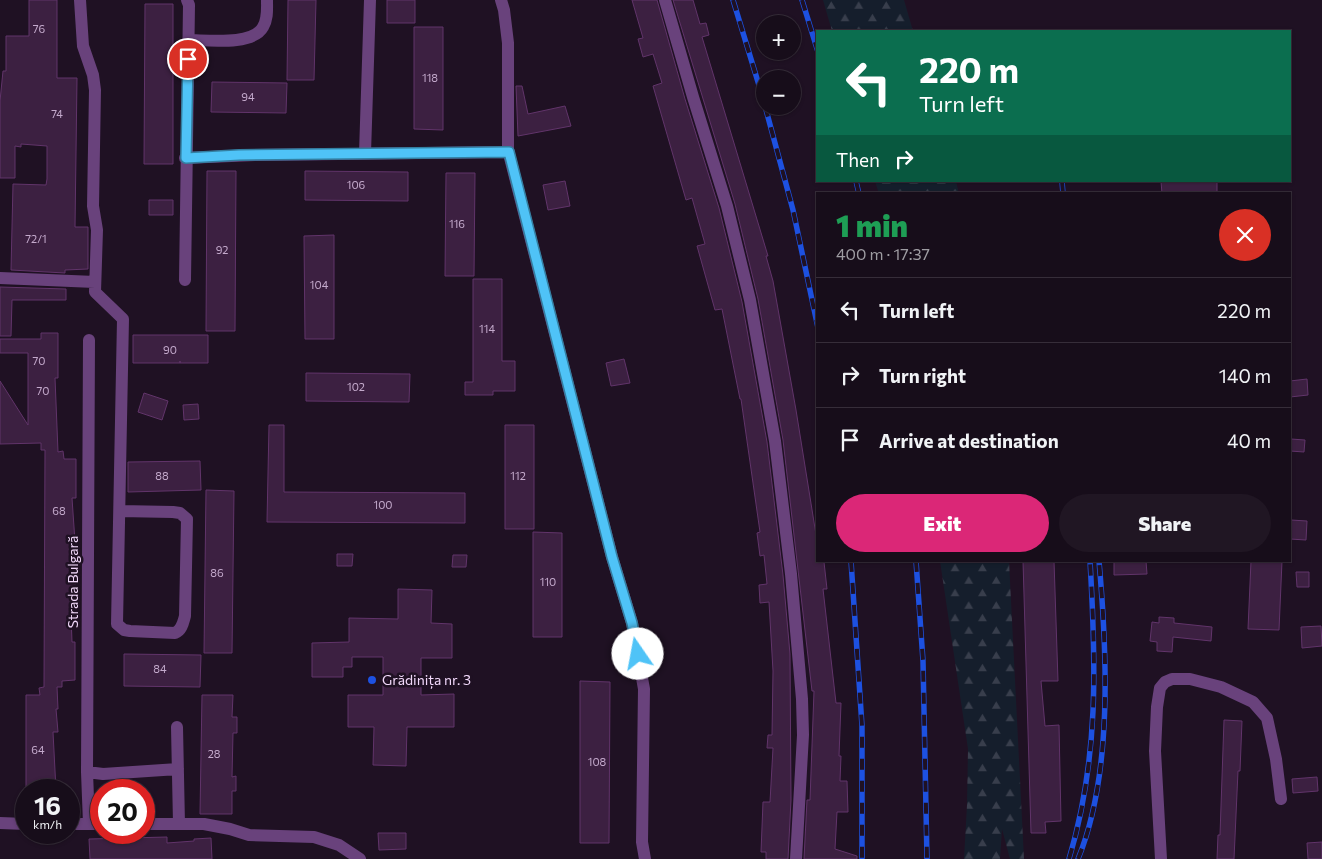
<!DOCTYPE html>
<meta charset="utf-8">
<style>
body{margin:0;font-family:Commissioner,sans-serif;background:#201623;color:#f1f3f6;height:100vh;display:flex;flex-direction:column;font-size:19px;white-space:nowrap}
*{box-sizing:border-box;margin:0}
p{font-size:16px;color:#9e9ca2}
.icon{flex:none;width:28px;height:28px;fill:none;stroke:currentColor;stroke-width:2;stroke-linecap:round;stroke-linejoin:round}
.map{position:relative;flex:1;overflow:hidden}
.side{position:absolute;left:816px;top:192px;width:475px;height:370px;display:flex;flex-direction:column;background:#170d1a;border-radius:0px;box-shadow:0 1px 4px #0004,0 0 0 1px #362d39}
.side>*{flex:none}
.top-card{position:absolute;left:816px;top:30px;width:475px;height:152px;border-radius:0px;box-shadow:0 1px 4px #0004,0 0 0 1px #362d39;background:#0b6e4f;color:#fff;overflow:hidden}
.controls{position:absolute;left:756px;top:15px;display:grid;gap:10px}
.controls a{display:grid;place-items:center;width:45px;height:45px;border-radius:50%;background:#170d1a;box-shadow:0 1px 4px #0004,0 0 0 1px #362d39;font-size:25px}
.speed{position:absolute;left:15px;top:779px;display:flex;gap:10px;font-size:25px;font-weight:700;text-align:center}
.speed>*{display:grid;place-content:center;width:65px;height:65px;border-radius:50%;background:#170d1a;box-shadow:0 1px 4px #0004,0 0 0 1px #362d39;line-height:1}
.speed small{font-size:12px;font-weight:400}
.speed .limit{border:8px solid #d22;background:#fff;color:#111}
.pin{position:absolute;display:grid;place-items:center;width:42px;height:42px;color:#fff;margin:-21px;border:2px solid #fff;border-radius:50%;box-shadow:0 1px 5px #0007}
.me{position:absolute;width:55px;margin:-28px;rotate:348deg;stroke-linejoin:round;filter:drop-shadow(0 0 4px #0008)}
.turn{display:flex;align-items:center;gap:18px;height:105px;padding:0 20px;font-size:22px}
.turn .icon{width:65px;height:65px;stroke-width:2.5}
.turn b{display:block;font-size:35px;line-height:42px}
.then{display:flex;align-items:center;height:48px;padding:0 20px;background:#0003;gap:10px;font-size:19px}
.round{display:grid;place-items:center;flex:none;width:52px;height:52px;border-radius:26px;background:#201623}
.headline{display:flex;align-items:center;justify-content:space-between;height:85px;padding:0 20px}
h1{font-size:30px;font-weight:800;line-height:38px;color:#1e9e55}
.button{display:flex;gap:10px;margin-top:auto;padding:10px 20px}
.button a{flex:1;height:58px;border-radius:30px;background:#db2777;color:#fff;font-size:20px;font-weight:800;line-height:58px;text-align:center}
.button a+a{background:#201623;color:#f1f3f6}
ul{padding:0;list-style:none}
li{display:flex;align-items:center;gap:15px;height:65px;padding:0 20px;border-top:1px solid #362d39}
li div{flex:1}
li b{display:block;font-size:19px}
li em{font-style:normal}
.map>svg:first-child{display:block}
</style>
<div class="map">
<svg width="1322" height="859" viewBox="0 0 1322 859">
<defs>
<pattern id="forest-firs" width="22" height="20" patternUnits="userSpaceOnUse" patternTransform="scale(1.25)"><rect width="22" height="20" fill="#151e2c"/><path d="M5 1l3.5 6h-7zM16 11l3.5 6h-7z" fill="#383e4c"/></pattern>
</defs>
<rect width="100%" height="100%" fill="#1f1123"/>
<path fill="url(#forest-firs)" d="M823,0H904L913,31H832Z
M875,181H956L959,194H879Z
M940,561H1009L1024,859H1010L1002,829L1000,859H964L967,805L968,749Z"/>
<path fill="#3c2041" stroke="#61346a" d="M29,0H57V78H77L75,227H88V269L65,270V273L11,270L13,184L46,185L47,179V146L21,144V147L15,146V178H0V101L3,71H6V36H29Z
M288,0H316L314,80H287Z
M387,0H415V23H387Z
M632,0H657L685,99L719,208L742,302L767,442L783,575L790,654L791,800L788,859H766V852H761L763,802H770L773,748H767L768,735H772L773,671L769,602L760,603L759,585L767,584L764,555L760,556L757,533L760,532L741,399H740L722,309L715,310L697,246L705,244L692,198L686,200L653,86L662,83L653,54L643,57L638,39L643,38Z
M673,0H693L700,24L706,23L709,35L702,37L768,256H766L773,281L796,410L818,547V561L824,562L827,589H823L836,703H841L839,756H841L840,781H847L848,812H837L835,849L857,856V859H804L807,800H810L814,691H812L783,440L758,299L735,204Z
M145,4H173V164H144Z
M414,27H443V130L414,129Z
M212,82L287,83L286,113L211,112Z
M516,86H522L528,114L565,106L571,126L518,136Z
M207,171H236L235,331H206Z
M305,171L408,172V201L305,200Z
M446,173H475L474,276H445Z
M565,181L570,206L548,210L543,185Z
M1161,181H1217V194H1162Z
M149,200H173V215H149Z
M334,235V339H305L304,236Z
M473,279H502V361H515V391H493V395H465V382H473Z
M0,287L66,289V300H12L11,336H0Z
M41,333H58V378H55L58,452L63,451L64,459H76V498H72L76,556H71L72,583H75L76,607V615H71L72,642H75V680L62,681V687H57L58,709H56L58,732H53L56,790H26V695H40L39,688L44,687L45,450H41V443L0,444V381L28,425V353H0V339H41Z
M133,335H208V363H180V361V363H133Z
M624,359L630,383L611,386L606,363Z
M306,373L410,374L409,402L306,401Z
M1307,379L1308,395L1290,397V381Z
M144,393L168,401L162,420L138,412Z
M198,404L199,419L184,420L183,405Z
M269,425H284V492L465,493V523L267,522Z
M505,425H534V529H505Z
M1291,439L1305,440L1304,452L1290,451Z
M200,461L201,490L128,492V462Z
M206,490L234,491L232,653H204Z
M1291,520L1307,521L1306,540L1290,539Z
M533,532L562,533V637H533Z
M337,554H353L352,566H337Z
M453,555H467L466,567H452Z
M1023,561H1054L1058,681H1041L1045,726L1059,725L1061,821L1045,822L1046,833H1031Z
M1114,561H1146L1147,574L1114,575Z
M1251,561H1282L1279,630L1248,629Z
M1296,572H1309V587H1297Z
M398,589L432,590L431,623L452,624V658H421V695L454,694V727H407L406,766L373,765L374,727H348V695H383V657H352V667H343V677H312V643L349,642V618L398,619Z
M1159,617L1174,618V623L1212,627L1211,641L1173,637L1172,652L1157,651V642L1150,641L1152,622L1159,623Z
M1321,626L1322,646L1302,648L1301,627Z
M124,654L201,655L200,687L124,686Z
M580,681L610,682L609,843H580Z
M202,695H233L232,717H237V733H233L232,777L236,776V791H232V814H200Z
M1224,720L1242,721L1240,771H1238L1234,859H1217L1218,835H1220Z
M1317,777L1318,791L1293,793L1292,779Z
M378,833H406V849L379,850Z
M167,837V843L194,841V839L211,838L212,859H90L89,839Z
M1322,842V859H1308L1307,843Z"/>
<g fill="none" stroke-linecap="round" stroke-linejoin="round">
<path stroke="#69427c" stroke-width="12" d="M80,0L83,46L93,75L95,90L93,206L97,230L95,292L123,319L117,624L124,630L130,631L175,633C182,630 183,623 185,616L187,519L180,513L173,512L120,511
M501,0L504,10L508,43V150L612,557L632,623L644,689L642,842L645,859
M665,0L693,97L727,206L750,300L775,441L791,574L802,699L803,735L796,859
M188,40C207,40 253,46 263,27C268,19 267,9 267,0
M365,153L370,0
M185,158L255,155L509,152
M0,278L95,282
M185,280L189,5L187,0
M177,727L179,824
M87,772L103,774L178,769
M0,823L26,824
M69,824H101
M89,824L87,772L89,340
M144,824H204L230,829L249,835L314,837L339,845L360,859
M1161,859L1155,751L1157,707L1160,688L1165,682L1172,679H1190L1221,687L1253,702L1267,718L1276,759L1281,799"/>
<g stroke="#1d51e1" stroke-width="5.5">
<path id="rail" d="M733,0L765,105
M802,0L818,52
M765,106L793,210L818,328
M856,181L859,194
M1062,181L1063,194
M851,561L862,726V859
M916,561L923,661L927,859
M1069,859C1099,759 1096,664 1090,561
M1078,859C1113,774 1107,652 1099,561"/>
</g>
<use href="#rail" stroke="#1f1123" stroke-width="4" stroke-dasharray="11" stroke-linecap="butt"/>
</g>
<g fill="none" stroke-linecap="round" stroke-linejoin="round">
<g stroke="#337fa1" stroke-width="12">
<path id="route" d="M188,59L186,158L239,155L509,152L612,557L632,623L638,654"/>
</g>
<use href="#route" stroke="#4fc3f7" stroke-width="9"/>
</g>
<circle fill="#1d51e1" stroke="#1f1123" stroke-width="2" cx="372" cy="680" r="5"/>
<g text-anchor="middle" stroke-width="5" stroke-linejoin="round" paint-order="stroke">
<g font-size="11" fill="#c4aacc">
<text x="39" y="33">76</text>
<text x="430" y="82">118</text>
<text x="248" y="101">94</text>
<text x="57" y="118">74</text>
<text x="356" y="189">106</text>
<text x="457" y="228">116</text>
<text x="36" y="243">72/1</text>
<text x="222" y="254">92</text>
<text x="319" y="289">104</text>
<text x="487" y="333">114</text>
<text x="170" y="354">90</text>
<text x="39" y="365">70</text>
<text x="356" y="391">102</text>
<text x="43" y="395">70</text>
<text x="162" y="480">88</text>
<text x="518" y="480">112</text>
<text x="383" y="509">100</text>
<text x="59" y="515">68</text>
<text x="217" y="577">86</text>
<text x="548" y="586">110</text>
<text x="160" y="673">84</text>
<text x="38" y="754">64</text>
<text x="214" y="758">28</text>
<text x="597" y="766">108</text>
</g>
<g font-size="14" fill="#f1d8fa" stroke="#1f1123">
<text transform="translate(73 582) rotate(-90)" y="5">Strada Bulgară</text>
</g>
<g font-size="14" fill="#f1d8fa" stroke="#1f1123" text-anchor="start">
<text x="382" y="685">Grădinița nr. 3</text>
</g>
</g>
</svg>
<div class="controls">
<a>+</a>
<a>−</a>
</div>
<div class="speed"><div>16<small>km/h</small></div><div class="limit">20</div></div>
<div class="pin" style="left:188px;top:59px;background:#d93025"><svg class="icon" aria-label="arrive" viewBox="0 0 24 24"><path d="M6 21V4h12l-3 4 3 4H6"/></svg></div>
<svg class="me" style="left:638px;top:654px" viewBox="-20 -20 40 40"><circle r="19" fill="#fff"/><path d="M0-13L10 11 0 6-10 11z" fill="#4fc3f7"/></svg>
<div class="top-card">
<div class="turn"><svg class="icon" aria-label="left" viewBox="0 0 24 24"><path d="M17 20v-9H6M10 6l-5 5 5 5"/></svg><div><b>220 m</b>Turn left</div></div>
<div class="then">Then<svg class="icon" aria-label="right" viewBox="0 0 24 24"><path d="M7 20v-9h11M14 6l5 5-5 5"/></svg></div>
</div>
<section class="side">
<div class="headline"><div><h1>1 min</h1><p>400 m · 17:37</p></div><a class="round" style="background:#d93025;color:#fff"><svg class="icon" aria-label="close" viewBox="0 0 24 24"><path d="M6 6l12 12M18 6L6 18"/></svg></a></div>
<ul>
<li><svg class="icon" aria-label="left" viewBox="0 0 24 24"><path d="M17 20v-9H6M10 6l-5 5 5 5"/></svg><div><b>Turn left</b></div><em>220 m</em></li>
<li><svg class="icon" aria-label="right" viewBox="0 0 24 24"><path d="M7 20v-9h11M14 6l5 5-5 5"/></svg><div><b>Turn right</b></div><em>140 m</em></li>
<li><svg class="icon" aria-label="arrive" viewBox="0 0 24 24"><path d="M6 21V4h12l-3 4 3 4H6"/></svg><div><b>Arrive at destination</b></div><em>40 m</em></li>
</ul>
<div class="button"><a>Exit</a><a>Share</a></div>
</section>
</div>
